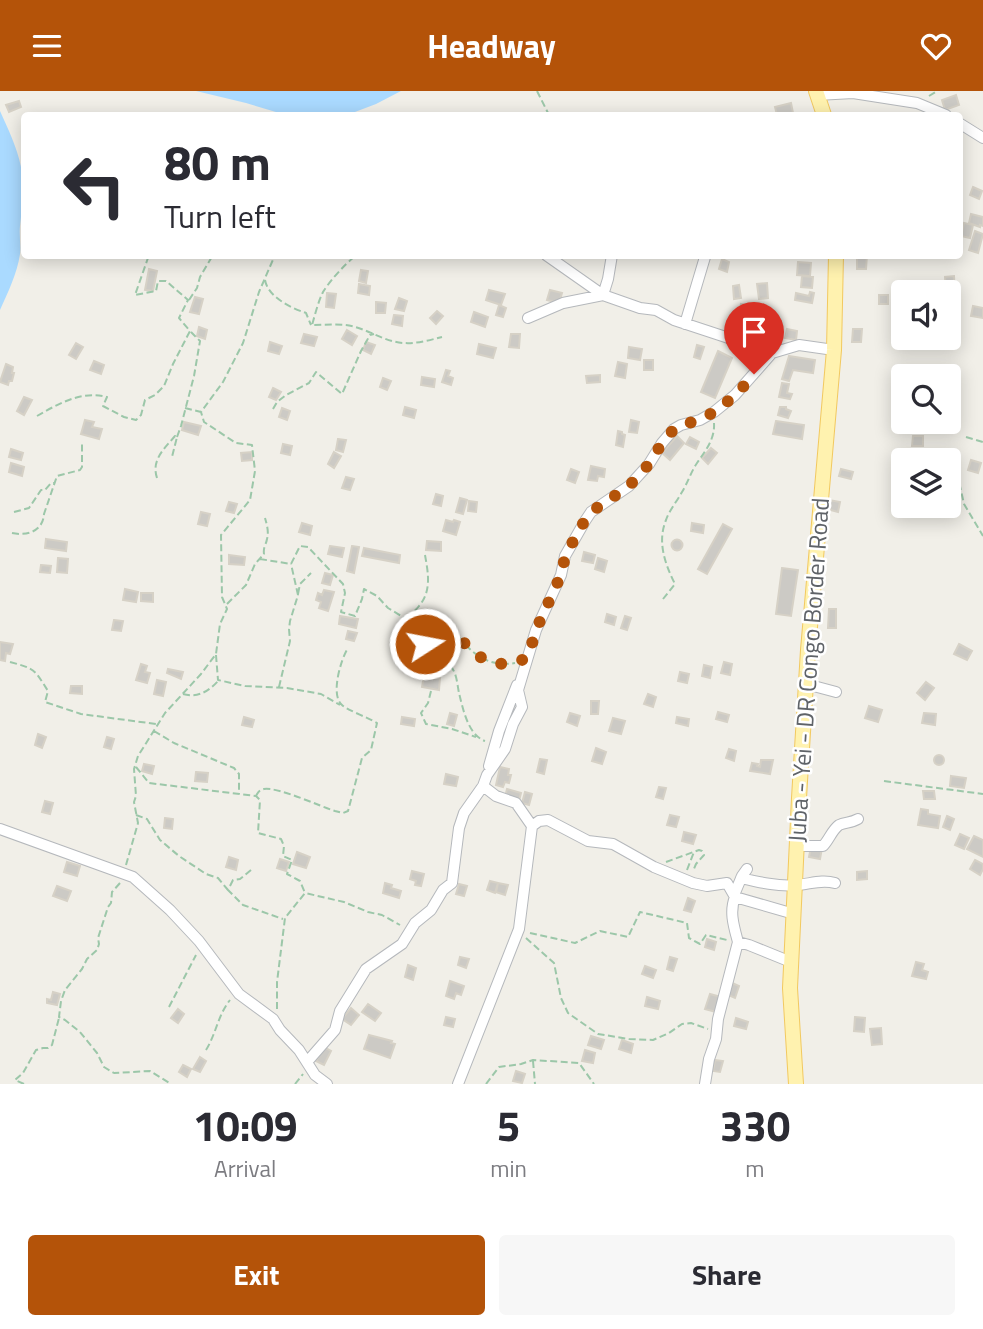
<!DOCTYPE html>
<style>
body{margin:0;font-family:"Titillium Web",sans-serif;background:#f7f7f7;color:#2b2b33;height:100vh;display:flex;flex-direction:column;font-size:26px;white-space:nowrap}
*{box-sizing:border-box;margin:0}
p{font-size:23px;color:#7c7c81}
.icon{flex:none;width:38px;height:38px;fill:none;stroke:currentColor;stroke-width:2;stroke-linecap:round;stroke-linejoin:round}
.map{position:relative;height:993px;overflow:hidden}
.details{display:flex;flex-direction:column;background:#fff;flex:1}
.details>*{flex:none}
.top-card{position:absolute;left:21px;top:21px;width:942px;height:147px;border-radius:7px;box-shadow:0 4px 18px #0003;background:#fff;color:#2b2b33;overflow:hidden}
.tools{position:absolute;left:891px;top:189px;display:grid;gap:14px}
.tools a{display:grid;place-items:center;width:70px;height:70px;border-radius:7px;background:#fff;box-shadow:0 4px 18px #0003;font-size:35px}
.pin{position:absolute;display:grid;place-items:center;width:60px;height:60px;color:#fff;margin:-72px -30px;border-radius:50% 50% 50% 0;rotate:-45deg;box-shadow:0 0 7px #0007}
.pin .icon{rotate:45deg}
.me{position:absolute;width:77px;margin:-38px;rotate:79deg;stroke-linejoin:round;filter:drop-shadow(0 0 5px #0008)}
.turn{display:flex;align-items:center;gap:24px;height:147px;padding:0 28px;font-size:32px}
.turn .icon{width:91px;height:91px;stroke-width:2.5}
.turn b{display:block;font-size:49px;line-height:60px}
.eta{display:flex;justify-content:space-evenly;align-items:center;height:119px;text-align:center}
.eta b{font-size:42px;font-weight:700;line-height:49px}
.primary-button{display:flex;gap:14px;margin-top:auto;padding:14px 28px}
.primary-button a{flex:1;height:80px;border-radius:7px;background:#b45309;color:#fff;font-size:28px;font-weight:700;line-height:80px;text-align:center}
.primary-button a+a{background:#f7f7f7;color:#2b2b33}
header{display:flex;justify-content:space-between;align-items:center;height:91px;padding:0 28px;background:#b45309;color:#fff;font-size:32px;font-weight:700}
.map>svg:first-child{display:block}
</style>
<header><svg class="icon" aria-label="menu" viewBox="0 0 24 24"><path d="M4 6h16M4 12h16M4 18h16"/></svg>Headway<svg class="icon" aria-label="heart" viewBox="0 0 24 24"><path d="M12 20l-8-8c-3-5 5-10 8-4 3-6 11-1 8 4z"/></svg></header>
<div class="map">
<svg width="983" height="993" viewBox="0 0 983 993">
<rect width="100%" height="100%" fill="#f1efe8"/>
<path fill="#aadaff" d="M196,0H401L376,13L347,24H286L246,12Z
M0,20C8,38 17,56 21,76C26,95 22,116 20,135C19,144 21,154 20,163C17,183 8,201 0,219Z"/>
<path fill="#cccac5" stroke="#d6d1c6" stroke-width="2" d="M956,4L959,14L945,19L942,9Z
M19,10L21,16L9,21L6,14Z
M791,12L793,22L777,24L775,16Z
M973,96L982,100L979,108L970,104Z
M971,123L983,126V135L980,134V136L969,132Z
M964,132L973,134L970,147L961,145Z
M975,140L983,143L978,162L969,159Z
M857,164H867L866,178H857Z
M722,168L729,171L727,181L719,178Z
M798,171L811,172L810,185L797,184Z
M149,178L157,180L153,200L145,199Z
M361,179L368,180L366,192L359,190Z
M802,185L813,186L812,197L801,196Z
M954,185L955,207L948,208V201H946L945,186Z
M767,192L768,207L759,208L757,193Z
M359,193L370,195L369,204L358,202Z
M913,193H929V201H913Z
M739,194L741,207L734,208L733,195Z
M489,199L505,203L501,214L486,209Z
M550,199L562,202L559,212L547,209Z
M810,201L814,202L812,212L795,209L796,202L809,205Z
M327,202L336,203L334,217L326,216Z
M879,204H888V213H879Z
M195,206L203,208L199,223L190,221Z
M399,207L407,210L404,220L395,218Z
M376,211L386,212L385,222H376Z
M741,213L754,215L753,224L748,223L747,228H742V231H738Z
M499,214L506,217L503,226L496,224Z
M973,215L983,217V227L971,225Z
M762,218L772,220L770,229L760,226Z
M437,220L443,225L436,233L430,227Z
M474,221L488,226L485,236L471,231Z
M394,224L403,225L402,235L392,233Z
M769,232L775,234L772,246L766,244Z
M199,236L207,239L205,248L197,245Z
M787,238L797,240L796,249L785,247Z
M853,238H862L861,251H852Z
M347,239L357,245L352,254L342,248Z
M304,243L317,246L314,255L301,252Z
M511,243H520L519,257L509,256Z
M270,251L282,255L279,263L268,260Z
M366,251L375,254L371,263L363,259Z
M76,252L83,256L76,268L69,264Z
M479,253L496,257L493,267L477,263Z
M697,254L704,256L700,268L694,266Z
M629,256L642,258L640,269L628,267Z
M718,260L732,267L715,307L701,301Z
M789,265L815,269L813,282L793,279L789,290L782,288Z
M644,269H653V279H644Z
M94,270L104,274L101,283L90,279Z
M618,271L627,273L625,287L615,285Z
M6,273L13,276L12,282H14L12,290H9L8,294L0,291Z
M446,279L450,280L448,285L453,287L451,294L442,291Z
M600,284V291L587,292L586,285Z
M422,286L435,288L434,296L421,294Z
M383,287L391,290L387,299L380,296Z
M782,292L789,293L787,302L792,303L790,308L779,306Z
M273,297L281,301L276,309L269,306Z
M24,306L32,309L24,324L17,320Z
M405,316L416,319L414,327L403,324Z
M780,316H786V318L791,320L788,327L778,324Z
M282,317L290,320L287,329L279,326Z
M958,325L959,333L947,334L948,326Z
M85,329L94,331L92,336L102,338L99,348L81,343Z
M631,329L639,331L637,342L629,341Z
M776,330L804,334L802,348L773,343Z
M184,331L201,335L198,344L182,339Z
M618,340L622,341V343L625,344L623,356L616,354Z
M677,345L684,352L670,369L662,362Z
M913,345H923V355H912Z
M690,346L699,351L696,358L686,353Z
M338,348L346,349L343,361L336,359Z
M283,353L292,355L290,364L281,362Z
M711,357L717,362L708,373L702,367Z
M11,358L23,362L21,369L9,366Z
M252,361V369L242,370L241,362Z
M334,361L341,365L334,377L328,373Z
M971,369L981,372L978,382L968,379Z
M11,372L24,376L22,385L9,381Z
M591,375L605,378L604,386L598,385L597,390L588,389Z
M571,378L579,381L575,392L567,389Z
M841,378L853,381L851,388L839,385Z
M346,386L354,388L350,399L342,397Z
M436,403L443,405L441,415L433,413Z
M460,407L467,409L463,423L456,421Z
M829,409L840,411L838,421L827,418Z
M469,410L477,411L476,421L468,420Z
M229,411L237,413L234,422L226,420Z
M201,421L210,423L207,435L198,433Z
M446,429L453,431L454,429L460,431L456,444L443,440Z
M302,432L312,435L310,444L299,441Z
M692,432L704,434L703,442L691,440Z
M723,433L732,438L707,483L698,478Z
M46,448L67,451L66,460L45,457Z
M671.5 454a5.5 5.5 0 1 1 11 0a5.5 5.5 0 1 1-11 0Z
M427,450L441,451V460L426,459Z
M330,455L344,457L342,466L328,463Z
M352,455L359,456L354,482L347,480Z
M364,457L400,464L399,472L362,465Z
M584,461L595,464L593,472L582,470Z
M229,464L245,466L244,474L229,473Z
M58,467L68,468L67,482L57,481Z
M598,467L607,470L604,481L595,478Z
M41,474L51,475L50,482L40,481Z
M782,477L798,479L791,525L776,523Z
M325,482L333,484L330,494L322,492Z
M125,498L138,501L136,511L123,509Z
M324,499L334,501L328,520L319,517L321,511L316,509L318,502L322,504Z
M141,502H153V511L141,510Z
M829,518H836V537H828Z
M607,523L616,526L614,534L605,531Z
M340,525L358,528L356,537L339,533Z
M625,525L631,527L627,539L621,537Z
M114,529L123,530L121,540L112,539Z
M348,540L357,542L354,550L346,548Z
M0,551L13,553L10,563L6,562L5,570L0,569Z
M959,553L972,560L967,569L954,563Z
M445,555L453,558L449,572L441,570Z
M724,571L732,573L730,584L721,582Z
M141,573L147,575L145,581L150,582L147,592L136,589Z
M704,574L712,576L710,587L702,585Z
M168,578L183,581L181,588L167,582Z
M680,581L689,583L687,592L678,590Z
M424,585L440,587L439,599L422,596Z
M157,589L166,591L163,605L154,603Z
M926,591L934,597L925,609L917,602Z
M71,595H82V603L70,602Z
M648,603L656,606L653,616L644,613Z
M591,610H599L598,623H591Z
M869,615L882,619L878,631L865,627Z
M718,621L729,624L727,631L716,628Z
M450,622L457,624L454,635L447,633Z
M570,622L580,625L577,635L567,631Z
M924,622L936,623L935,634L922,632Z
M244,626L254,629L252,636L242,634Z
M402,626L415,628L414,635L401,633Z
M677,626L689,628L688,635L676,632Z
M613,627L625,630L621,643L609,640Z
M38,643L46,646L42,657L35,654Z
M107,646L114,648L111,658L104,656Z
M596,657L606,661L602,673L592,670Z
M729,658L736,660L734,670L726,667Z
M934 669a5 5 0 1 1 10 0a5 5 0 1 1-10 0Z
M540,668L547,669L544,683L537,681Z
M761,669H773L770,683L750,680L752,672L758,673L757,675L760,676Z
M144,673L154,675L152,683L142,680Z
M500,676L509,678L508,684H511L509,692L505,691L503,696L496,694Z
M196,681L208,682L207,691L195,690Z
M446,683L458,686L456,695L444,693Z
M951,685L966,687L964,697L950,695Z
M659,696L666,697L663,708L656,706Z
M507,698L521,702L519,710L505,706Z
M923,700H934L935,708H924Z
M525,701L532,703L529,714L522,712Z
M45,710L53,712L50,723L42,721Z
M921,718L928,719V723L940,725L938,737L918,734Z
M670,724L679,726L676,736L667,734Z
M947,725L954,728L950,739L943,736Z
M165,727L173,728L172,738L164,737Z
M684,741L696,744L693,753L682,750Z
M960,743L969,747L964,758L955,754Z
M974,745L983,749V766L967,758Z
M811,756L822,757L820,768L809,766Z
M297,761L310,766L306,777L293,773Z
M229,766L238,769L236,779L226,776Z
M280,768L289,771L286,780L277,777Z
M975,769L983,773V778L980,784L970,778Z
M67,771L80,775L77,785L64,781Z
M412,780L424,783L421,795L415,794L416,790L410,788Z
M867,780V788L857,789V781Z
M490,790L498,792L495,802L487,799Z
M385,792L392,794L391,797L401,800L399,807L383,802Z
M498,792L508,794L505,804L496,801Z
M459,793L467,795L464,805L456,803Z
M57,795L71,800L67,810L53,805Z
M688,807L695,810L691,821L684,819Z
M707,848L716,851L714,859L705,856Z
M460,866L469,868L466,877L458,874Z
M670,866L677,868L673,880L667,878Z
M916,871L924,873L922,879L928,881L926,888L912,885Z
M408,874L416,877L413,889L405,886Z
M645,875L656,879L653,887L642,883Z
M450,890L464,895L461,904L456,902L454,908L446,905Z
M730,891L739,895L735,907L726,903Z
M53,901L60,903L57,914L47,912V908L51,909Z
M710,903L721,906L716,921L705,918Z
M647,906L660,910L658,918L645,915Z
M368,913L381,922L375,930L362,921Z
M351,917L359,924L351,934L342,928Z
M178,918L184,923L178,932L171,927Z
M446,926L455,928L453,936L444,934Z
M855,926L865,927L864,941L854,940Z
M736,927L748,931L746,938L734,935Z
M881,937L882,953L872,954L870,938Z
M369,944L392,950L391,952L395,953L390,967L364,958Z
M591,945L604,949L601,958L588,954Z
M622,949L633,953L631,962L619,958Z
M324,956L331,960L324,974L316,970Z
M585,959L595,962L593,972L582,970Z
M200,966L206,970L200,981L193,978Z
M715,969L723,970L720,981L713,980Z
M183,974L191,978L187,986L179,981Z
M516,980L525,983L522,992L513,990Z"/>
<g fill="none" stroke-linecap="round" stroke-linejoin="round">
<g stroke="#b5b8bc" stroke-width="12">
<path id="minor" d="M817,4L853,2L917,12L946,24
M959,32L983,47
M546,164L603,204L640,217L656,219L674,229L762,258L772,262L799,254L834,259
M603,204L608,188L612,164
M528,227L563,212L603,204
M685,233L705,166L704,164
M806,593L836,601
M489,675L499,640L517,594
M532,735L539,730L548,729L588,750L613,753L654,776L693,792L707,795L727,792L735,806C729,821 734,836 738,851L749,854L791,871
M0,738L133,786L170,819L199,850L239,903L273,928L280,939L299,959L315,984L327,993
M797,755H823C829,749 832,739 839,734C845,731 851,732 858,728
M741,787C758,791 779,796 797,794C810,793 822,788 835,792
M734,804L742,785L747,778
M735,806L794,823
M307,971L335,939L340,920L366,878L402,853L415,832L431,819L443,799L452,792L459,737L464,722L483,695
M458,993L519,838L532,735L516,712L496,705L483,695L487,684L505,658L513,633L522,616L518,599L536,539L561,484L565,465L585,430L591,421L629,395L649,373L662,352L674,338L681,334L700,329L714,321L735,304L772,262
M705,993L709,968L716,948L718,928L738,851"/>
</g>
<g stroke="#f2c960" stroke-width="16">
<path id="major" d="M816,0L824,24
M796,993L790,897L799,707L808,559L834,259L836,164"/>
</g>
<path stroke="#9cc7a9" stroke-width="2" stroke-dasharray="7 3.5" stroke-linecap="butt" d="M537,0L549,24
M929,5L937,0
M347,164L354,166L365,164
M354,166C344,174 329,191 323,201C318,211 315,224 312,234C323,234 334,233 345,234C366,236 383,251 404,252C416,253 430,249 442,246
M265,189C268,206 291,217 306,222L311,234
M189,209L197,197L200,186L213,164
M185,317L201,321L223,291L243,252L259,201L275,164
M273,318L277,311L286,304L309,292L316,281L342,303L361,260L370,244L374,243
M37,325C58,313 82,299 107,306L103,315L124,326L136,329L141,324L145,309L155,304L164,295L173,273L190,240L179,227L188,209L166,190H158L156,200L135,204L149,164
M177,346L181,335L194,285L200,250L191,241
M966,346L983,351
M957,382L964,413L983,445
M157,387C151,369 164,358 175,345L177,346L172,366
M14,421L29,417L41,399H45L51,392H55
M12,442C26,445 43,441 44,423L57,385L80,379L82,376V350
M425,464C428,481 432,500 419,515C415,520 411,523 408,529C415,545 422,562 444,552C451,549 453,546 460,547C474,565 490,576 515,572
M260,468L291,473L300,455L308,456L343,493L345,502L341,521L355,525L362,508L364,498L377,505L388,517L408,529
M298,503L300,493L311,482
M663,508L675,493C665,473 657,451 666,429C669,420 677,410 682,401C688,391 691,381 697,372C706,359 715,348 714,332
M227,513L246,494L255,473L264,463C263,456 266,454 267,448C269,441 267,434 265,427
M216,564L218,589L245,595L287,597L321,603L340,614
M10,571C36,578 34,578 48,600L45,611L81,623L156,633
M440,571C443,572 447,573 450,575C457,581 457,593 459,602C463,618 468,644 485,650
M414,579L422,581L427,576L437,575C441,569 443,561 440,555
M279,596L290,550L289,538L290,530L298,504L291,473
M431,600L428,612L421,622L426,633L452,638L476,646
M183,603C197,607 208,601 218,590
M154,640L174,652L234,677L239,683V703
M136,676L149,692L256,705L260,709L258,742L281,748L284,755L283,765L292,769L287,783L300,790L305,802
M884,690L983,703
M256,705C259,700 258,700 264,698C279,696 319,715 335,720L343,722L348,720L362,667L371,659L377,632C369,627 347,619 342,614C330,604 341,568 348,557
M136,724L147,728L160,749L179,765L206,783L218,787L228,799
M666,771L699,759L702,760L704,764L696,773L693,780
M126,774L138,732L134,711L136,705L134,678L138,665L165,622L201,583L216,563L220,533L227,518L222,506L221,444L250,409L255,380L252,354L236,352L204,331L201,321
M251,779L240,788L233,789L228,799L243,814L283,828
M687,779L694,761
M120,792L112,801L111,812L108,816L98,847L99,853L97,859L87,868L82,878L65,899L61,910L59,926L65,929L80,941L97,962L104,976L114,982L150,980L171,993
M530,842L575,852L600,840L628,846L640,821L687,832L689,847L700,853L706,844L727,849
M526,847L554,872L561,907L568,922L598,943L629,948L653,949L669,942L682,933L691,932L708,938
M169,916L196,864
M277,918V891L285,827L305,802L344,811L368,821L382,824L400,834
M206,959C216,943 218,924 230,909
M533,970L535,993
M24,993L15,989L23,982L36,959L43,957H48L52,954L59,927
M295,993L303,983
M486,993L499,976L521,973L533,969L579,972L594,993"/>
<use href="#minor" stroke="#fff" stroke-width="10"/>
<use href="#major" stroke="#fff2af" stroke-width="14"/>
</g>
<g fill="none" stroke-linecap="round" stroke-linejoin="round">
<path stroke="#b45309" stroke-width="12" stroke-dasharray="0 21.6" d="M425,553C441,558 446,546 460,547C478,570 501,581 528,566L536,539L561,484L565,466L580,437L591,421L629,395L649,373L662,352L674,338L681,334L700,329L714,321L736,304L754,283"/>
</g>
<g text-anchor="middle" stroke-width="5" stroke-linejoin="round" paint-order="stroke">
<g font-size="24" fill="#5f6368" stroke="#fff">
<text transform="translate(809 579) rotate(-86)" y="8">Juba - Yei - DR Congo Border Road</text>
</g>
</g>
</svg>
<div class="tools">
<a><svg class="icon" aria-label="sound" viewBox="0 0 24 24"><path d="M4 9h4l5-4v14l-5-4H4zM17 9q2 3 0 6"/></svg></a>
<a><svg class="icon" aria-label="search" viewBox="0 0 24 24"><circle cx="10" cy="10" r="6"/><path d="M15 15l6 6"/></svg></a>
<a><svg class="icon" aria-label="layers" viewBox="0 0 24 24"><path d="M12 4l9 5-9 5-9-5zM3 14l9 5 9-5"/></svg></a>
</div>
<div class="pin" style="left:754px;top:283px;background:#d93025"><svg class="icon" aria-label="arrive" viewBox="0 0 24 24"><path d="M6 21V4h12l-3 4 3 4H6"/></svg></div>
<svg class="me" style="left:425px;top:553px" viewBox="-20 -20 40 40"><circle r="17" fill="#b45309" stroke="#fff" stroke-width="3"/><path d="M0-11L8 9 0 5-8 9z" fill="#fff"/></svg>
<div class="top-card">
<div class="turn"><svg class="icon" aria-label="left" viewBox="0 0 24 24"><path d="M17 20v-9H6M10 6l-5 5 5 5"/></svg><div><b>80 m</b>Turn left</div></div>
</div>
</div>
<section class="details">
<div class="eta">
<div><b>10:09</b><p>Arrival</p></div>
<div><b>5</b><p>min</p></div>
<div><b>330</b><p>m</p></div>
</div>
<div class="primary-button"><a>Exit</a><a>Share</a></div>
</section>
